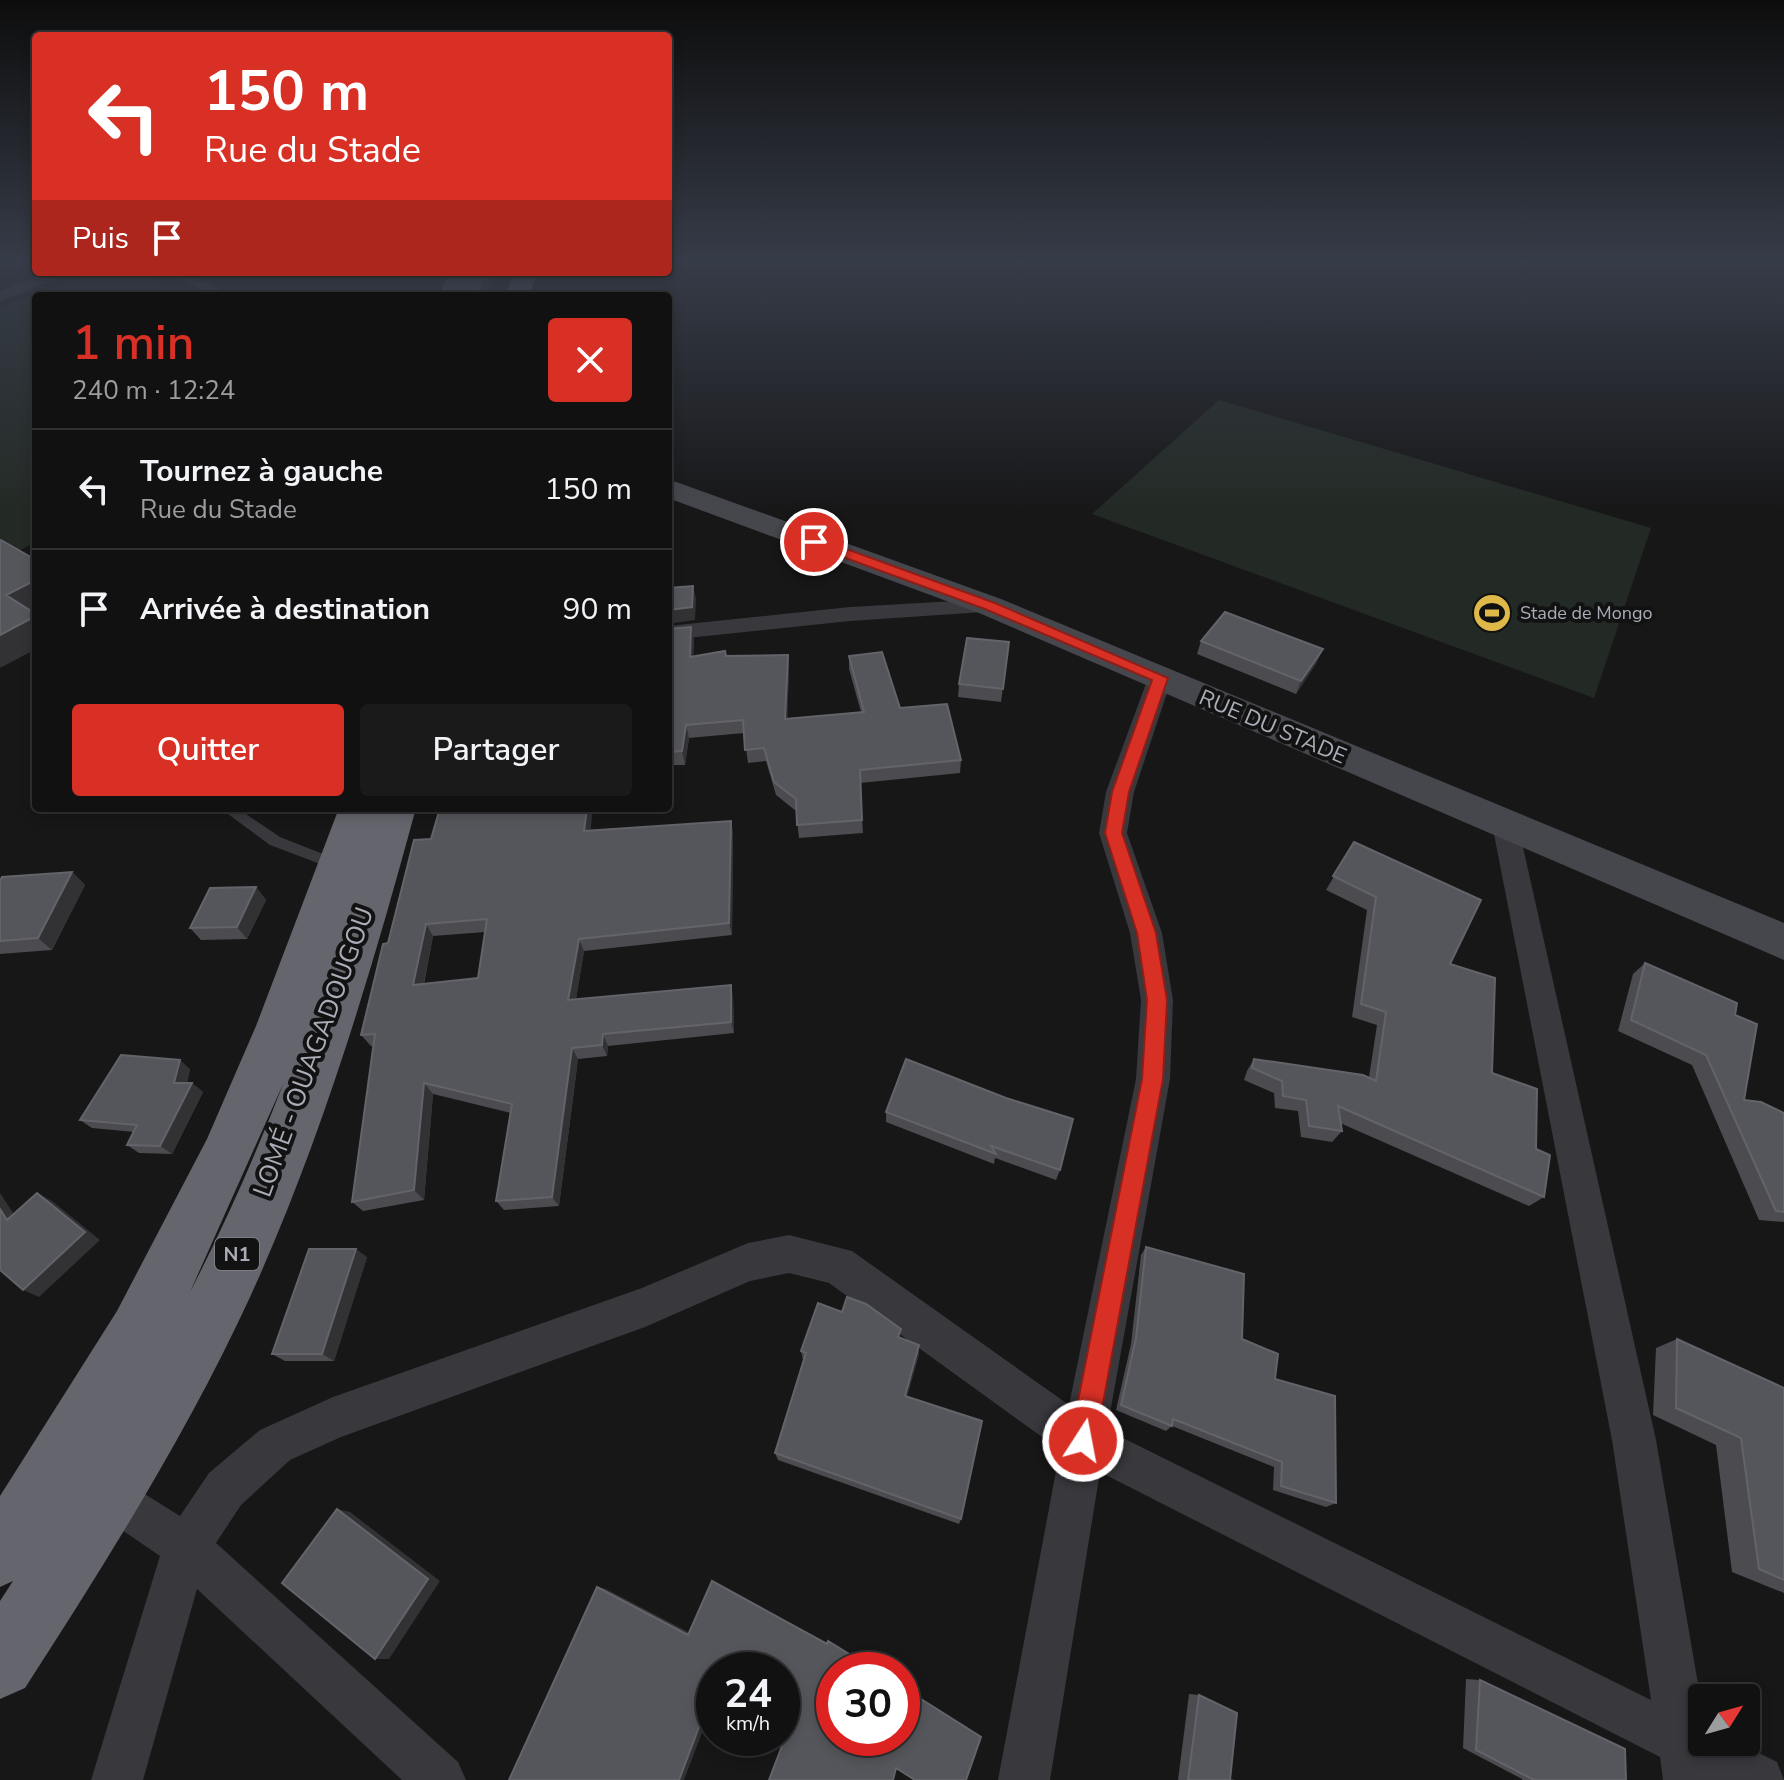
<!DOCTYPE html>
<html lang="fr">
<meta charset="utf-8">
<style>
body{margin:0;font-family:"Nunito Sans",sans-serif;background:#1a1a1b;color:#f1f3f6;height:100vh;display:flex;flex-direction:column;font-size:30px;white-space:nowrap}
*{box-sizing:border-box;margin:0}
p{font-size:26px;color:#9c9d9f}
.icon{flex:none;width:44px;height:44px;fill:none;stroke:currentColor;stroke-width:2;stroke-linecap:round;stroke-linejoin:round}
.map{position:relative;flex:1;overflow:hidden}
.details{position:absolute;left:32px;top:292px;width:640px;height:520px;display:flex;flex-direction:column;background:#111112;border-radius:8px;box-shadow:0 4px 12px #0003,0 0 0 2px #303132}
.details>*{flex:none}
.guide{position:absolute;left:32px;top:32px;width:640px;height:244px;border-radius:8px;box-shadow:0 4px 12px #0003,0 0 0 2px #303132;background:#d93025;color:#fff;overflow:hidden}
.needle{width:52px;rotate:53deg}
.tools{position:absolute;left:1688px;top:1684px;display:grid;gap:16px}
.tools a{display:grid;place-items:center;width:72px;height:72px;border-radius:8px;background:#111112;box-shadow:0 4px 12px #0003,0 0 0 2px #303132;font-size:40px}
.speed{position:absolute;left:696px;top:1652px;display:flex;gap:16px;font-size:40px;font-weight:700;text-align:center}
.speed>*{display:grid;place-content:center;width:104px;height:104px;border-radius:50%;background:#111112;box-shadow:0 4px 12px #0003,0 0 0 2px #303132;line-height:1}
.speed small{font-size:20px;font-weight:400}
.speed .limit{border:12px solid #d22;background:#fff;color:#111}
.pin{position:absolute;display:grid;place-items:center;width:68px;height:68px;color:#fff;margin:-34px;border:4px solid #fff;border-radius:50%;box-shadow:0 2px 8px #0007}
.me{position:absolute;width:88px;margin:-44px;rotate:11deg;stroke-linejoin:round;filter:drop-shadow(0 0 6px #0008)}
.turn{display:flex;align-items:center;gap:28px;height:168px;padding:0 40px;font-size:36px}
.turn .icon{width:104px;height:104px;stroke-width:2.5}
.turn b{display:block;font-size:56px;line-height:68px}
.then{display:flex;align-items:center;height:76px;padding:0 40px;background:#0003;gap:16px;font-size:30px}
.round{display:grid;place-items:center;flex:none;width:84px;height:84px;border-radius:8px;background:#1a1a1b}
.summary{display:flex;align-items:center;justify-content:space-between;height:136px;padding:0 40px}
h1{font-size:48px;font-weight:600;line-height:60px;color:#d93025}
.action{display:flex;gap:16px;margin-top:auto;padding:16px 40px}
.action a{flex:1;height:92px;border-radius:8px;background:#d93025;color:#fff;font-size:32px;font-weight:600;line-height:92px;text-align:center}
.action a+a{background:#1a1a1b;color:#f1f3f6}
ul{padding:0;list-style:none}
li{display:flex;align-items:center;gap:24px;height:120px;padding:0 40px;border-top:2px solid #303132}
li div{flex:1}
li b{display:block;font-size:30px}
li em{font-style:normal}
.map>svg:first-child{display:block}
</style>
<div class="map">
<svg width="1784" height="1780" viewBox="0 0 1784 1780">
<rect width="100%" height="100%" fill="#171718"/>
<path fill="#232a25" d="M98,272H134L184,296H36V542L0,560V307Z
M1219,400L1651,528L1594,698L1092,514Z"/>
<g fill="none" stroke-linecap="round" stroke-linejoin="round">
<path fill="#38383d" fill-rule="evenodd" d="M220,808H237L280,837L341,861L343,865L336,870L270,845Z"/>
<path fill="#38383d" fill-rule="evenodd" d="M53,272H75L0,301V291Z
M167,272H187L232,296H212Z
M990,599L998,601L1002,606L998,611L850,621L668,640V626L850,607Z
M1160,670L1169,672L1172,678L1134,792L1127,833L1162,933L1173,1000L1170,1079L1107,1430L1651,1700L1612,1440L1492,824L1496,816L1506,813L1516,816L1656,1440L1702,1707V1742H1737L1777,1762L1784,1780H1663L1660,1757L1100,1472L1050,1780H998L1060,1450L829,1283L789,1273L750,1281L645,1327L341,1437L290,1460L241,1505L216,1543L458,1762L466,1780H402L197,1589L143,1780H91L160,1556L87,1506L81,1490L87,1474L103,1468L180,1516L209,1473L260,1430L333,1397L642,1288L748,1243L789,1235L852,1251L1069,1405L1136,1079L1141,1000L1130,933L1099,833L1106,792L1148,678L1151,672Z"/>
<path fill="#46474d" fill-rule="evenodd" d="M668,479L1001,599L1784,923V960L979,613L668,498Z"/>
<path fill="#65666d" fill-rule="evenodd" d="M515,272H537L529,296H505Z
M339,808H416C371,974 322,1138 251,1295C188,1432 107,1561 25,1688L0,1699V1601L13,1581L0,1587V1496L117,1311L207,1139L256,1026ZM284,1082C256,1154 225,1224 190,1292Z"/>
</g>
<path fill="#4b4b50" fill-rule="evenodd" d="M694,640L693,656L788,655L789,668L787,719L861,712L849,669V656L900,708L961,760L960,773L860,783L863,833L799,838L796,811L776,795L766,761L748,763L744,733L689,738L685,765H668V695H670Z
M1201,641L1317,662L1296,694L1197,654Z
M1009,642L1001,702L958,697L959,684Z
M731,821L733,834L732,935L584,951L576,999L733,996L734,1033L608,1046L607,1056L578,1059L559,1206L504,1210L496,1201L511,1113L433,1094L424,1200L363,1211L352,1202L374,1046H371L361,1035L388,943L431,839L591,830ZM485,932L478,978L424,984L433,936Z
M1354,842L1450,964L1492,1073L1536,1149L1544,1197L1529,1206L1340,1123L1342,1131L1332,1142L1301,1137L1298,1111L1275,1108L1274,1093L1244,1080L1247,1071L1254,1059L1369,1077L1377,1025L1352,1017L1367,910L1326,890Z
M72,872L85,885L52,950L0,954V881Z
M256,887L266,900L247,939L201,940L190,928Z
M1645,963L1735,1015L1744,1100L1784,1113V1222L1759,1220L1692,1065L1618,1031L1633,974Z
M906,1059L1060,1170L1056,1180L995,1158L994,1164L886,1122V1112Z
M190,1069L187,1083H192L203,1092L172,1154L139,1153L127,1145L134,1132L92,1128L80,1120Z
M1146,1247L1242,1339L1275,1379L1336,1503L1326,1507L1273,1490L1274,1467L1172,1426L1166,1431L1116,1410L1131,1344L1141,1255Z
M367,1257L334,1361H285L272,1354Z
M900,1338L919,1345V1354L907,1396L961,1519L959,1524L778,1460L775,1453L803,1360L801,1351Z
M1677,1339L1784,1388V1593L1732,1572L1716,1445L1653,1415L1656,1348Z
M1466,1679L1480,1680L1626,1780H1522V1779L1463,1748Z
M1189,1694L1199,1695L1230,1779L1236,1780H1178Z"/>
<path fill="#323235" d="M486,272H496L486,296H476Z
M36,580V612L25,618L6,595Z
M693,586L696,599L695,620L668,624V610Z
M36,616V649L0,668V635Z
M691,627L694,640L693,670L690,657Z
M1323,649L1317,662L1296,694L1301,681Z
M788,655L789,668L787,732L785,719Z
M686,725L689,738L685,765L682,751Z
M587,808H593L589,844L584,831Z
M731,821L733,834L732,935L729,923Z
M72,872L85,885L52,950L38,938Z
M256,887L266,900L247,939L237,927Z
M426,924L433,936L421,997L413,985Z
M579,939L584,951L574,1012L568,1000Z
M731,985L733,996L734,1033L731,1022Z
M603,1034L608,1046L607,1056L602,1045Z
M572,1048L578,1059L559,1206L552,1197Z
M180,1060L190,1069L185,1091L174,1083Z
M192,1083L203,1092L172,1154L160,1146Z
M424,1083L433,1094L424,1200L414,1190Z
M0,1193L23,1228L7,1220L0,1209Z
M37,1193L52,1201L100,1240L39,1297L23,1290Z
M356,1249L367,1257L334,1361L322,1354Z
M919,1345V1354L905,1404V1396Z
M337,1509L350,1512L440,1581L389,1659H375Z
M597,1587L606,1589L694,1635H688Z
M714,1701L684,1780H679L708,1703Z"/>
<path fill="#55565b" stroke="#636469" stroke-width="2" fill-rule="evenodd" d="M451,272H486L476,296H440Z
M1,540L36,560V580L6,595L36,614V616L0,635V541Z
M693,586L692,607L668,610V588Z
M1225,612L1323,649L1301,681L1201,641Z
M691,627L690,657L725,651L726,656L788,655L785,719L864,712L849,656L882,652L900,708L947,704L961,760L860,770L862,820L797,825L796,799L774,782L764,748L745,750L743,720L686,725L682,751L668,752V695H670L668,683V629Z
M967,638L1009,642L1003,689L959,684Z
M440,808H587L584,831L731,821L729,923L579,939L568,1000L731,985V1022L603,1034L602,1045L572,1048L552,1197L496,1201L512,1104L424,1083L414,1190L352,1202L375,1034L361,1035L383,944L388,943L414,840L431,839ZM487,919L478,978L413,985L426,924Z
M1354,842L1481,900L1450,964L1495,978L1492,1073L1537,1089L1536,1149L1550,1155L1544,1197L1338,1106L1342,1131L1309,1126L1306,1100L1283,1096L1282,1081L1252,1068L1254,1059L1363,1075L1376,1081L1386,1012L1361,1004L1376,897L1333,876Z
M72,872L38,938L0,941V881L2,877Z
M256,887L237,927L190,928L210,888Z
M1645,963L1737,1003L1735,1015L1757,1024L1744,1100L1761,1102L1784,1113V1212L1776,1211L1706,1055L1631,1020Z
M121,1055L180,1060L174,1083H192L160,1146L127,1145L137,1125L80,1120Z
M906,1059L1006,1098L1073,1119L1060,1170L991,1146L996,1154L886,1112Z
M37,1193L85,1232L23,1290L0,1270V1209L7,1220Z
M1146,1247L1244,1274L1242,1339L1278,1354L1275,1379L1335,1396L1336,1503L1281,1486L1282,1462L1173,1419L1172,1426L1121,1405L1136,1338Z
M309,1249H356L322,1354H272Z
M847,1297L866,1304L901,1329L898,1337L919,1345L905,1396L982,1421L961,1519L775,1453L806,1353L801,1351L818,1303L842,1312Z
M1677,1339L1784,1388V1580L1759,1569L1741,1438L1676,1408Z
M337,1509L428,1579L375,1659L282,1583Z
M712,1581L827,1644L828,1641L875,1670H834V1738H902V1687L981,1737L966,1780H915L896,1768L893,1780H769L782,1746L769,1738H782V1670H714V1706L708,1703L679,1780H509L597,1587L688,1635Z
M1480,1680L1625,1749L1626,1780H1534L1476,1750Z
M1199,1695L1237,1713L1230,1780H1188Z"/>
<linearGradient id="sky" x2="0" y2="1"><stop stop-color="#0d0d0d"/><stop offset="0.51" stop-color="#363c48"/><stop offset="1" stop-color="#363c48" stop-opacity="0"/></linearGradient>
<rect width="1784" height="513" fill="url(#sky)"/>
<path fill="#d93025" stroke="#8d1f18" stroke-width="2" d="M810,539H819L995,603L1168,678L1129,792L1122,833L1156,933L1167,1000L1163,1079L1096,1441L1092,1450L1083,1454L1074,1450L1070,1441L1142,1079L1147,1000L1137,933L1105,833L1112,792L1152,680L985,609L810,545Z"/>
<defs>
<g id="stadium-disc" transform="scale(2)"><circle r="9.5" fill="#deb949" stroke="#121213"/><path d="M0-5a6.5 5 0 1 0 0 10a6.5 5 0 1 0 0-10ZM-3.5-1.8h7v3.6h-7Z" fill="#111"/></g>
</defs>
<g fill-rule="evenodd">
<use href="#stadium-disc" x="1492" y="613"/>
</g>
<g text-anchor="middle" stroke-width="8" stroke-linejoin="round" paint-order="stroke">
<g font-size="18" fill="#aaadb7" stroke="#121213" text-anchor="start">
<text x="1520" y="619">Stade de Mongo</text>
</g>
<rect fill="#121213" stroke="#7c7e86" stroke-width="2" x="215" y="1238" width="44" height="32" rx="6"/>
<g font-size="20" font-weight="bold" fill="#aaadb7">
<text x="237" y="1261">N1</text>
</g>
<g font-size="22" fill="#aaadb7" stroke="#121213">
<text transform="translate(1273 726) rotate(23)" y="8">RUE DU STADE</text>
</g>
<g font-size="26" fill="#aaadb7" stroke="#121213">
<text transform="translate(313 1052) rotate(-70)" y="9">LOMÉ - OUAGADOUGOU</text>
</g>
</g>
</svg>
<div class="tools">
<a><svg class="needle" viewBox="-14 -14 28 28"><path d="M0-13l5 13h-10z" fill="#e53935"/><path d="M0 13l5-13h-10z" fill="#9c9d9f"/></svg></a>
</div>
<div class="speed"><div>24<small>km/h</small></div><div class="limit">30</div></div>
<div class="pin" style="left:814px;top:542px;background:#d93025"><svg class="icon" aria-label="arrive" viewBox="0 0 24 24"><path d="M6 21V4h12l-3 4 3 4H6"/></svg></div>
<svg class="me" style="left:1083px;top:1441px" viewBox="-20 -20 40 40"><circle r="17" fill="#d93025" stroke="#fff" stroke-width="3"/><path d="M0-11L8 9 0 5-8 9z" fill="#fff"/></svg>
<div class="guide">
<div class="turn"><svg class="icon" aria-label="left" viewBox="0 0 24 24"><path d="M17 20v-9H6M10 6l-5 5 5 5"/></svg><div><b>150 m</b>Rue du Stade</div></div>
<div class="then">Puis<svg class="icon" aria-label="arrive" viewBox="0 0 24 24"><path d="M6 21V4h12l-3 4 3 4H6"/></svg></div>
</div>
<section class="details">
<div class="summary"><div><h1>1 min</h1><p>240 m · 12:24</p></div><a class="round" style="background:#d93025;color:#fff"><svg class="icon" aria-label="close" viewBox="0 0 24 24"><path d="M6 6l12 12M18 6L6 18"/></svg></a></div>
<ul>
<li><svg class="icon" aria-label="left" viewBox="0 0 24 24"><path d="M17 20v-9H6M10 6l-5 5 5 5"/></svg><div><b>Tournez à gauche</b><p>Rue du Stade</p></div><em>150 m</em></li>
<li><svg class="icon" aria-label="arrive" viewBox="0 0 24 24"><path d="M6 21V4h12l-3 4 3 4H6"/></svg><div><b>Arrivée à destination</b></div><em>90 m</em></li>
</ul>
<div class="action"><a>Quitter</a><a>Partager</a></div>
</section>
</div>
